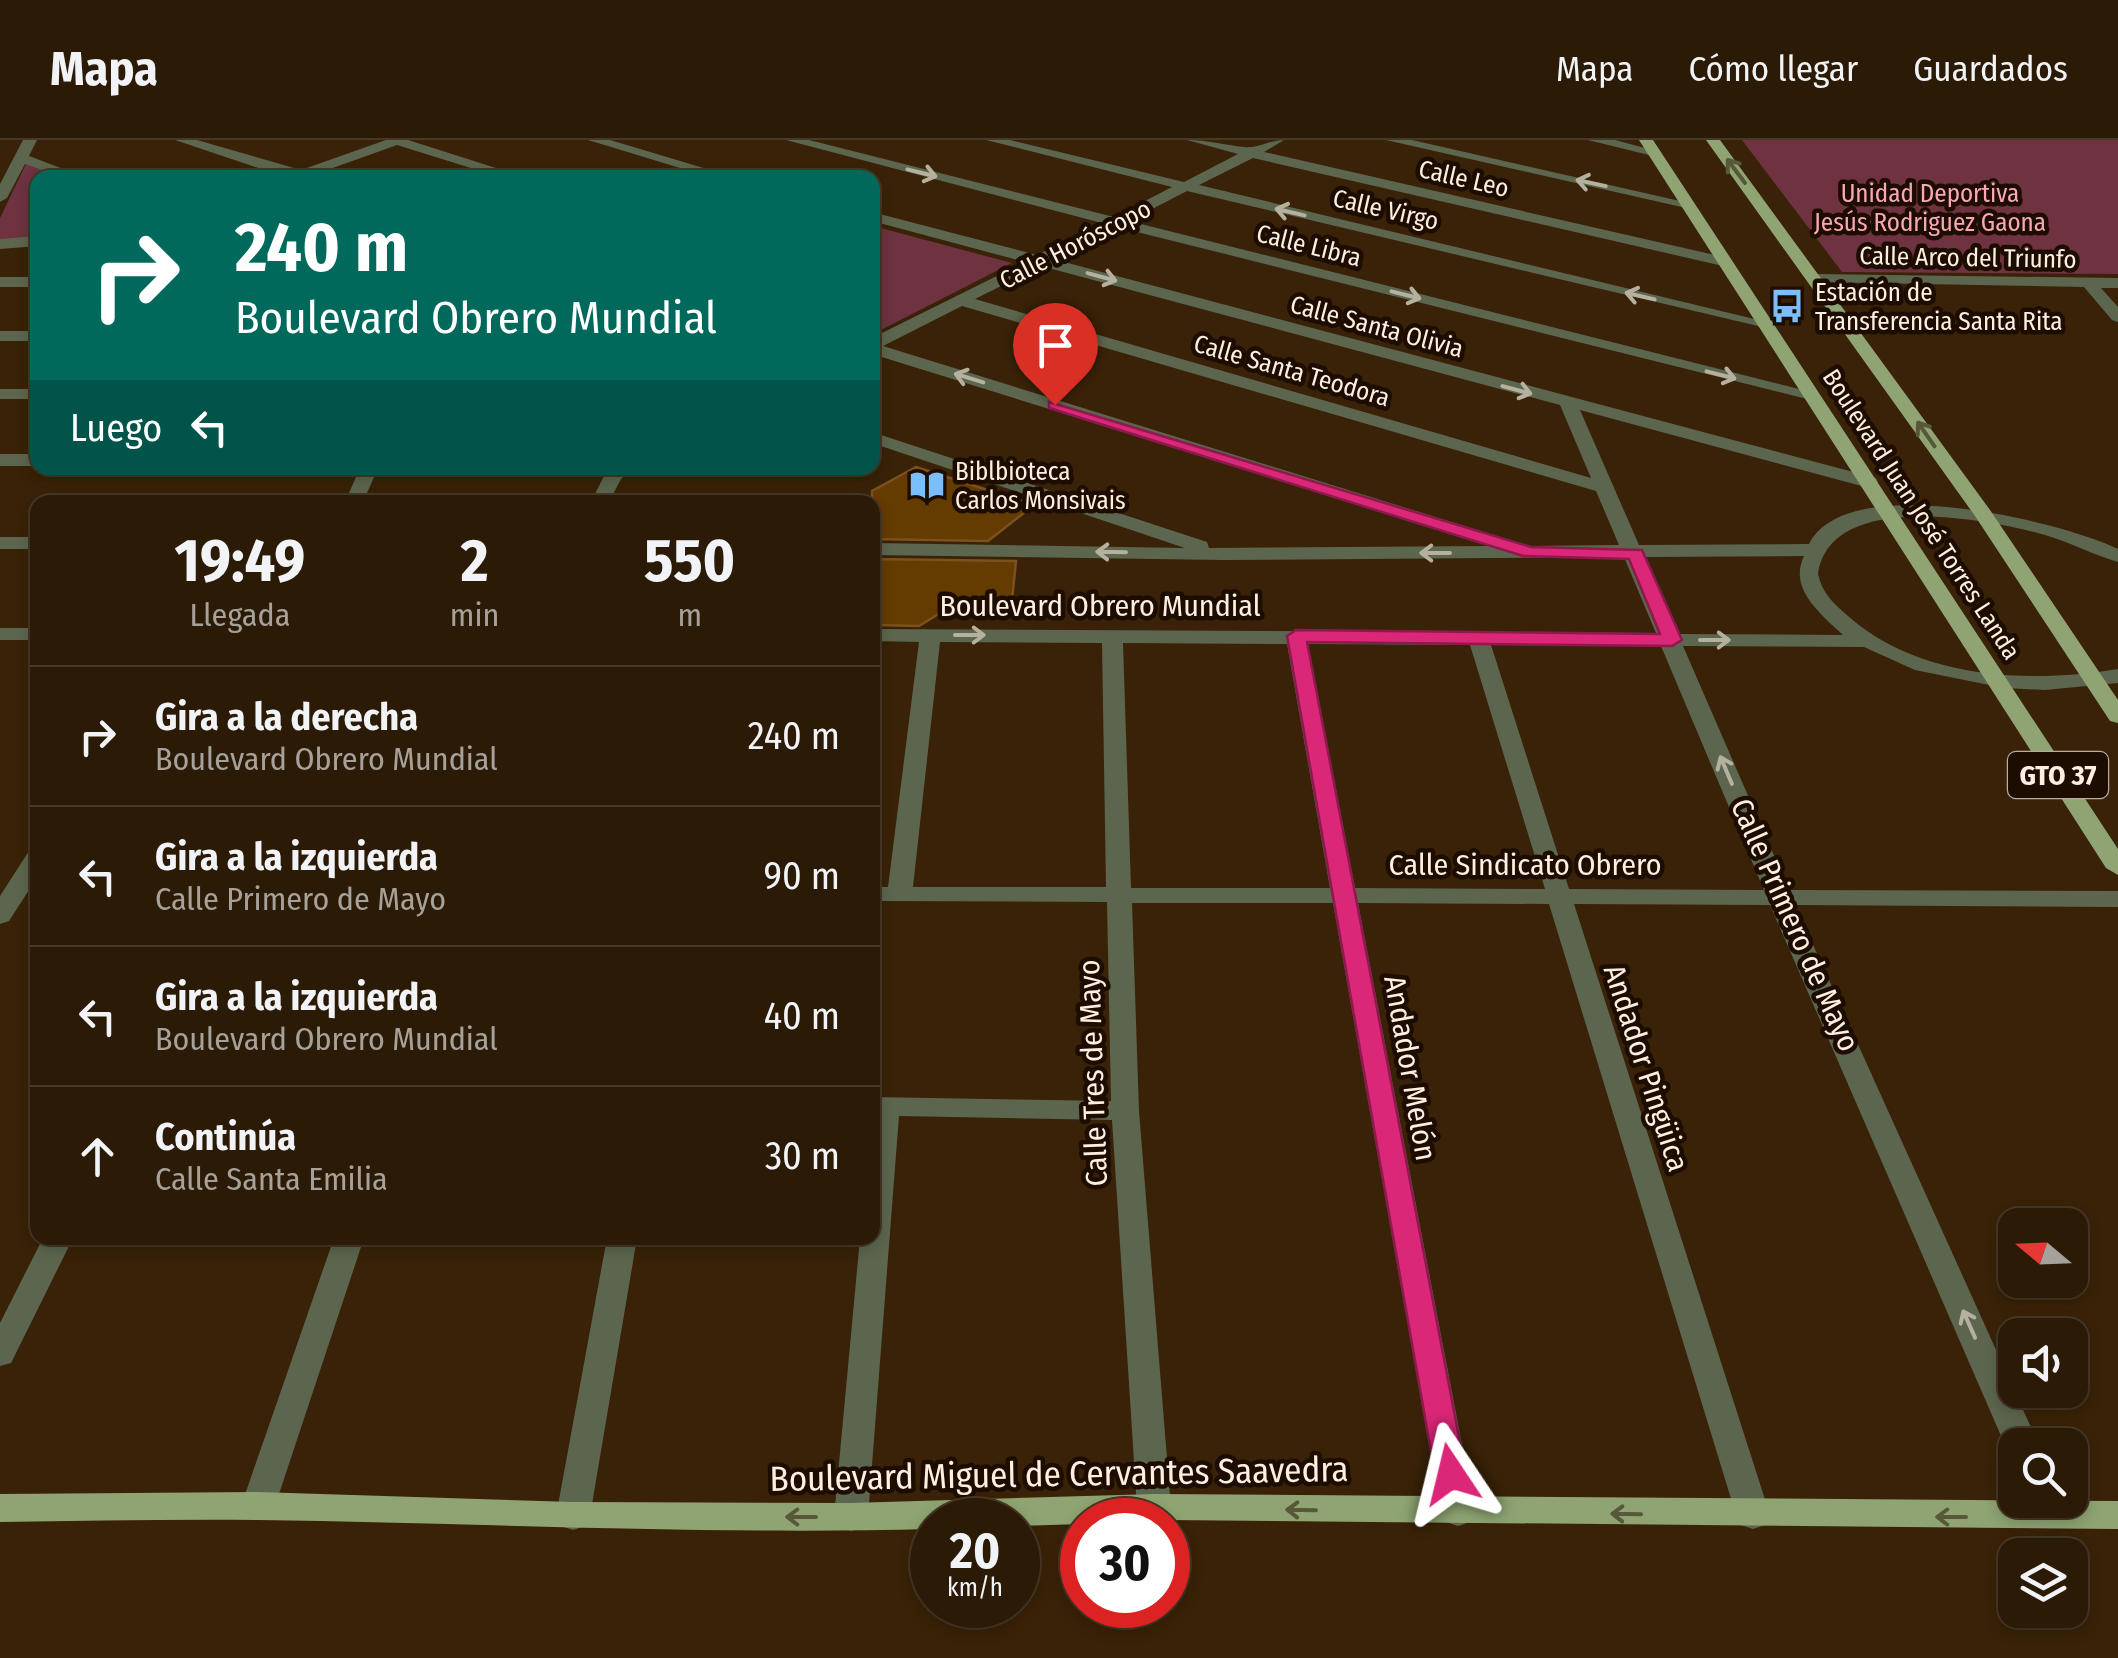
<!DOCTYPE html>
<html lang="es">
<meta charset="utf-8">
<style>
body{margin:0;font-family:"Fira Sans Condensed",sans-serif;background:#372713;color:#f1f3f6;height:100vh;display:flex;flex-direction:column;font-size:38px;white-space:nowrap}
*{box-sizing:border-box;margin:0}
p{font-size:32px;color:#a6a19a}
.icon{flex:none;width:55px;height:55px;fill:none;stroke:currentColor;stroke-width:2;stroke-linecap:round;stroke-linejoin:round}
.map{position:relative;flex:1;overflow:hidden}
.drawer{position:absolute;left:30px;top:355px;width:850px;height:750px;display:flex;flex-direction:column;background:#2b1a05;border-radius:20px;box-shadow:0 5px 15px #0003,0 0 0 2px #473827}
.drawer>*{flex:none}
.guide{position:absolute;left:30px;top:30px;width:850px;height:305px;border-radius:20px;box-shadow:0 5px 15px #0003,0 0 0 2px #473827;background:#00695c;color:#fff;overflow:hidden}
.needle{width:65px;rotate:289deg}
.tools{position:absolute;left:1998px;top:1068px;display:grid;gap:20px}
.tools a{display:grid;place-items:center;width:90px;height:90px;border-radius:20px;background:#2b1a05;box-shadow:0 5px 15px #0003,0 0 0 2px #473827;font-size:50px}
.speed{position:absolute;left:910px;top:1358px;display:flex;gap:20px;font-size:50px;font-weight:700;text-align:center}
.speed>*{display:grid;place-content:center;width:130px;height:130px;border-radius:50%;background:#2b1a05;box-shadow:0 5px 15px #0003,0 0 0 2px #473827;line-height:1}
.speed small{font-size:25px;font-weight:400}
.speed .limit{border:15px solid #d22;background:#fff;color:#111}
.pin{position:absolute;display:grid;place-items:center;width:85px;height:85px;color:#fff;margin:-102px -42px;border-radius:50% 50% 50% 0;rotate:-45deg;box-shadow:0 0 10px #0007}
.pin .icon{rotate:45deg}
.me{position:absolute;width:110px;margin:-55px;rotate:350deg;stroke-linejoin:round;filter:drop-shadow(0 0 8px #0008)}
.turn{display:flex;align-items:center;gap:35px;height:210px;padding:0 40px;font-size:45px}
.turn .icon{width:130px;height:130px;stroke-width:2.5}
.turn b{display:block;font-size:70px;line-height:85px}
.then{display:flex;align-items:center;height:95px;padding:0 40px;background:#0003;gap:20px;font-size:38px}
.eta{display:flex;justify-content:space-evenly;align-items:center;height:170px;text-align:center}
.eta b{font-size:60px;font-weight:700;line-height:70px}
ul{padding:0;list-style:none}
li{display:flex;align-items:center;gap:30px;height:140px;padding:0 40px;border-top:2px solid #473827}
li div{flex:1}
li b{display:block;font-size:38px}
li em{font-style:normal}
header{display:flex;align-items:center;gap:60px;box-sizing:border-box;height:140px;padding:0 50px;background:#2b1a05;border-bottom:2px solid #473827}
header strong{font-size:48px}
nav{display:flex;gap:55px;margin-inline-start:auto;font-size:35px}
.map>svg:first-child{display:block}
</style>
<header>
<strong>Mapa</strong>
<nav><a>Mapa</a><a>Cómo llegar</a><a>Guardados</a></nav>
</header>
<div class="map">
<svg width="2118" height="1518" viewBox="0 0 2118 1518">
<rect width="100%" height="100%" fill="#392207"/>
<path fill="#6e3240" d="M1742,0H2118V134L1842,132Z
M26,24L67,37L38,38L37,97L0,100V78Z
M877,87L1012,123L873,194L872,90Z"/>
<path fill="#643b00" stroke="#7c511e" stroke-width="2.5" d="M916,327L1034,365L988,401L872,399V351Z
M872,419L1016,421L1012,460L958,462L919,486L872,485Z"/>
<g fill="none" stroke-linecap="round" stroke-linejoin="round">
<path fill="#5c664e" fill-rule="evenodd" d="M23,0H37L29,16L87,38H65L25,24L7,58L0,62V44Z
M175,0H197L301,30L386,0H408L527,38H503L397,5L316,34L320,38H288Z
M588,0H610L737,38H713Z
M786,0H809L1114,77L1172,47L986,0H1010L1184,42L1238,14L1187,0C1207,0 1225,5 1244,7C1257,9 1270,0 1284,0L1264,12L1728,118L1731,121L1723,126L1253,18L1199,45L1775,184V190L1187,51L1129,81L1819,254V262L1117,87L1053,119L1876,338L1878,342L1869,348L1580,270L1639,405L1809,404C1846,329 2060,381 2118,409V422C2093,415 2070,402 2045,395C1989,379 1830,349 1818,434C1822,453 1834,464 1848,476C1919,539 2029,544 2118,529V543L2045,550L2004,548L1915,530L1864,507L1683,506L1789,750L2118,751V767L1795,765L2039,1305H2015V1316L2005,1305L1770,765L1574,764L1770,1375L1765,1385L1753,1389L1741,1385L1736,1375L1549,764L1358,763L1475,1372L1470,1382L1458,1386L1446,1382L1441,1372L1333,763H1132L1139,971L1171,1368L1160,1380L1142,1378L1137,1368L1112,980L899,976L868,1377L863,1387L851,1391L839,1387L834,1377L860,1098H872V957L1111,961L1107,762L872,761V747H888L919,502L872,501V489L1656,493L1624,417L1223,420L872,415V403L1185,408L872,303V292L1207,402L1209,408L1490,406L872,214V198L1025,122L872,81V72L1037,115L1102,83ZM1041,126L1560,265L1591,338L975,159ZM962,166L1596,351L1619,405L1515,406L1513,401L883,206ZM1804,416C1788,449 1821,474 1843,495L1677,494L1644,417ZM940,502L1102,503L1106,747H913ZM1123,503L1287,504L1330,748H1131ZM1308,504L1470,505L1545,749L1355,748ZM1491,505L1661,506L1764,750L1569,749Z
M1386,0H1412L1693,64L1686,68Z
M1588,0H1615L1660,12L1653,16Z
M38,96V106L0,109V99Z
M1816,134L2118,138V148H2101L2118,167V182L2112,180L2084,147L1810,142L1808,139Z
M0,137H38V147H0Z
M0,191H38V201H0Z
M0,249H38V259H0Z
M0,314H38V326H0Z
M360,328H378L363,362H345Z
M613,328H634L621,339L609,362H591L604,336Z
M0,397H38V409H0Z
M0,488H38V500H0Z
M38,709V736L9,781L0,784V756L29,711Z
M43,1098H73L11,1223L0,1226V1183Z
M334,1098H364L275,1366L270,1376L258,1380L246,1376L241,1366Z
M607,1098H637L590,1376L585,1386L573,1390L561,1386L556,1376Z"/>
<path fill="#8fa472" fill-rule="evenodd" d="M1639,0H1653L2118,709V735L2106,728Z
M1706,0H1720L1990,370L2118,560V583L2110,581L1975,376Z
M258,1352L573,1362L851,1363L1154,1354L2118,1361V1389L1168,1380H1082V1384L1018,1386V1380H932V1389C707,1395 483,1383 258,1380C172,1379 86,1381 0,1382V1354Z"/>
</g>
<defs><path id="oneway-shaft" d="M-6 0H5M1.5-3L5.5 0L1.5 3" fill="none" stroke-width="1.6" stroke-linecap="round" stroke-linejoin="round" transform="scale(2.5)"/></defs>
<g stroke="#565839">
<use href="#oneway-shaft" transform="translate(1736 31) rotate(-127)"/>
<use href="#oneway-shaft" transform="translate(1926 294) rotate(-125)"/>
<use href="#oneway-shaft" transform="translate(1301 1370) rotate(-179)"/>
<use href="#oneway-shaft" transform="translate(1626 1374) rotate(-179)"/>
<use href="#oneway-shaft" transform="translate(801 1377) rotate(-180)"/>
<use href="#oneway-shaft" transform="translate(1951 1377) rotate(-180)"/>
</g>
<g stroke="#b5b19e">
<use href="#oneway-shaft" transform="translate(922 33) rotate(14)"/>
<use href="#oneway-shaft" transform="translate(1591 43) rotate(-168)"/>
<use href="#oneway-shaft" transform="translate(1290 72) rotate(-167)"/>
<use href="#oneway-shaft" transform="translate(1102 137) rotate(15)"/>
<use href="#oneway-shaft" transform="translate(1406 155) rotate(14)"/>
<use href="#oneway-shaft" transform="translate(1640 156) rotate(-167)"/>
<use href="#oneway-shaft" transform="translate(1721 235) rotate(14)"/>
<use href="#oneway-shaft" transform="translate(969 238) rotate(-163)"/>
<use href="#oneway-shaft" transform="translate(1517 250) rotate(15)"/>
<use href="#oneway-shaft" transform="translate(1111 412) rotate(-179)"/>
<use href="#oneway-shaft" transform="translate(1435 413) rotate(180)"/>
<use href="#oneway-shaft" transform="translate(970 495)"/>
<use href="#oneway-shaft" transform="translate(1715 500)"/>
<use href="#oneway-shaft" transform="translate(1726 630) rotate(-113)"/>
<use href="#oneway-shaft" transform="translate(1969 1184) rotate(-114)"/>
</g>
<path fill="#db2777" stroke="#8e194d" stroke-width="2.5" d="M1049,262L1531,407L1642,410L1682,500L1672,506L1307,502L1466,1334L1462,1342L1451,1346L1440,1342L1435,1334L1287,496L1296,490L1660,494L1629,419L1523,416L1049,268Z"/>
<defs>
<g id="bus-bare" transform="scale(2.7)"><path d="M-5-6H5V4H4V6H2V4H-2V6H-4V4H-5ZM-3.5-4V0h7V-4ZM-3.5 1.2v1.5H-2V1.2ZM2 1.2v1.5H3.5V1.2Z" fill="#7cbef9" stroke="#1d0c00" stroke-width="2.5" paint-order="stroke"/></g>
<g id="library-bare" transform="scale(2.7)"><path d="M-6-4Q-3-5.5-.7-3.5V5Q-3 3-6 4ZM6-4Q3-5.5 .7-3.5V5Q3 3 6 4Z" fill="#7cbef9" stroke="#1d0c00" stroke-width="2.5" paint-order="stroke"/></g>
</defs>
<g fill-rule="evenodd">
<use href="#bus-bare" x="1787" y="166"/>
<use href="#library-bare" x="927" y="345"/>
</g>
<g text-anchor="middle" stroke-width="9" stroke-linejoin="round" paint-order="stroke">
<g font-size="25" fill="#feefe0" stroke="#1d0c00">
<text transform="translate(1464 38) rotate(13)" y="9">Calle Leo</text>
<text transform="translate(1386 69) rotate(13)" y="9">Calle Virgo</text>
<text transform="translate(1075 104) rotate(-27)" y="9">Calle Horóscopo</text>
<text transform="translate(1309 105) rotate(14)" y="9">Calle Libra</text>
<text transform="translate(1968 117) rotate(1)" y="9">Calle Arco del Triunfo</text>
<text transform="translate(1377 186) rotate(15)" y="9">Calle Santa Olivia</text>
<text transform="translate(1292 230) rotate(16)" y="9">Calle Santa Teodora</text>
<text transform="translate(1922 374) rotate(57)" y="9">Boulevard Juan José Torres Landa</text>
</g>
<g font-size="25" fill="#f9a7b7" stroke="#1d0c00">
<text x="1930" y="62">Unidad Deportiva<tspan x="1930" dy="29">Jesús Rodriguez Gaona</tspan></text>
</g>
<g font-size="25" fill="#feefe0" stroke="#1d0c00" text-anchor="start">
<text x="1815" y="161">Estación de<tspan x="1815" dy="29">Transferencia Santa Rita</tspan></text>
<text x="955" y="340">Biblbioteca<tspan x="955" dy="29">Carlos Monsivais</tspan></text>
</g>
<rect fill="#1d0c00" stroke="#baab9d" stroke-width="2.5" x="2008" y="612" width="100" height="46" rx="8"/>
<g font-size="28" font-weight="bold" fill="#feefe0">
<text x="2058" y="645">GTO 37</text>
</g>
<g font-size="30" fill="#feefe0" stroke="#1d0c00">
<text x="1100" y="476">Boulevard Obrero Mundial</text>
<text x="1525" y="735">Calle Sindicato Obrero</text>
<text transform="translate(1795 785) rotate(66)" y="10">Calle Primero de Mayo</text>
<text transform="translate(1410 928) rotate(80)" y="10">Andador Melón</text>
<text transform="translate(1646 928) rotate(72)" y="10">Andador Pingüica</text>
<text transform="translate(1093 933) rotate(-92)" y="10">Calle Tres de Mayo</text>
</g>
<g font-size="35" fill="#feefe0" stroke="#1d0c00">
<text transform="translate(1059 1334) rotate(-1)" y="12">Boulevard Miguel de Cervantes Saavedra</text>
</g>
</g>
</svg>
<div class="tools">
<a><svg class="needle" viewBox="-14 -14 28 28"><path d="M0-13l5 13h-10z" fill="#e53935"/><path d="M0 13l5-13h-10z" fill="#a6a19a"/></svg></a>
<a><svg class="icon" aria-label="sound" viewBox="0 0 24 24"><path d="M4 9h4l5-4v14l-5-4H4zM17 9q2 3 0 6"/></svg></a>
<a><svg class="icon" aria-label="search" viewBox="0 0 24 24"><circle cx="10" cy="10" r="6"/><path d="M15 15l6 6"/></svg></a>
<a><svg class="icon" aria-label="layers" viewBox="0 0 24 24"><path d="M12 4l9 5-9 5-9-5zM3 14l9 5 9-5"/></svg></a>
</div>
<div class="speed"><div>20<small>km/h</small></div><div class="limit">30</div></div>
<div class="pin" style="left:1055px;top:265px;background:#d93025"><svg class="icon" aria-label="arrive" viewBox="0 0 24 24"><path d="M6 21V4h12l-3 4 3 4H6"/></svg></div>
<svg class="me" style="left:1451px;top:1334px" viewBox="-20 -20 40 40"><path d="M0-17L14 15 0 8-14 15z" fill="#db2777" stroke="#fff" stroke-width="4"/></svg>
<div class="guide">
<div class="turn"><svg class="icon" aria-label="right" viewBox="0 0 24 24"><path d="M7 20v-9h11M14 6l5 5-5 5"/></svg><div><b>240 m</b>Boulevard Obrero Mundial</div></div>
<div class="then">Luego<svg class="icon" aria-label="left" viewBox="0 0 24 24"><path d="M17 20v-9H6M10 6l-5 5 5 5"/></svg></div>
</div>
<section class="drawer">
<div class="eta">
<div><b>19:49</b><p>Llegada</p></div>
<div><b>2</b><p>min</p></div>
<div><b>550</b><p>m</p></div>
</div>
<ul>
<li><svg class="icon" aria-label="right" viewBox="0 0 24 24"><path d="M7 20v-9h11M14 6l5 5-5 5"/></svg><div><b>Gira a la derecha</b><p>Boulevard Obrero Mundial</p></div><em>240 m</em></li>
<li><svg class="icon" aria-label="left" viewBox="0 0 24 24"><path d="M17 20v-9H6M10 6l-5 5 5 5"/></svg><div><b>Gira a la izquierda</b><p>Calle Primero de Mayo</p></div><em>90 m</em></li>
<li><svg class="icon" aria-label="left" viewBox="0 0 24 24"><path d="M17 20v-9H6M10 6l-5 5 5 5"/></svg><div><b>Gira a la izquierda</b><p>Boulevard Obrero Mundial</p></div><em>40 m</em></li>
<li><svg class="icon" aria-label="ahead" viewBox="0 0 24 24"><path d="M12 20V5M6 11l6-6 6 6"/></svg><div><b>Continúa</b><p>Calle Santa Emilia</p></div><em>30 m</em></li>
</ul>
</section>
</div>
